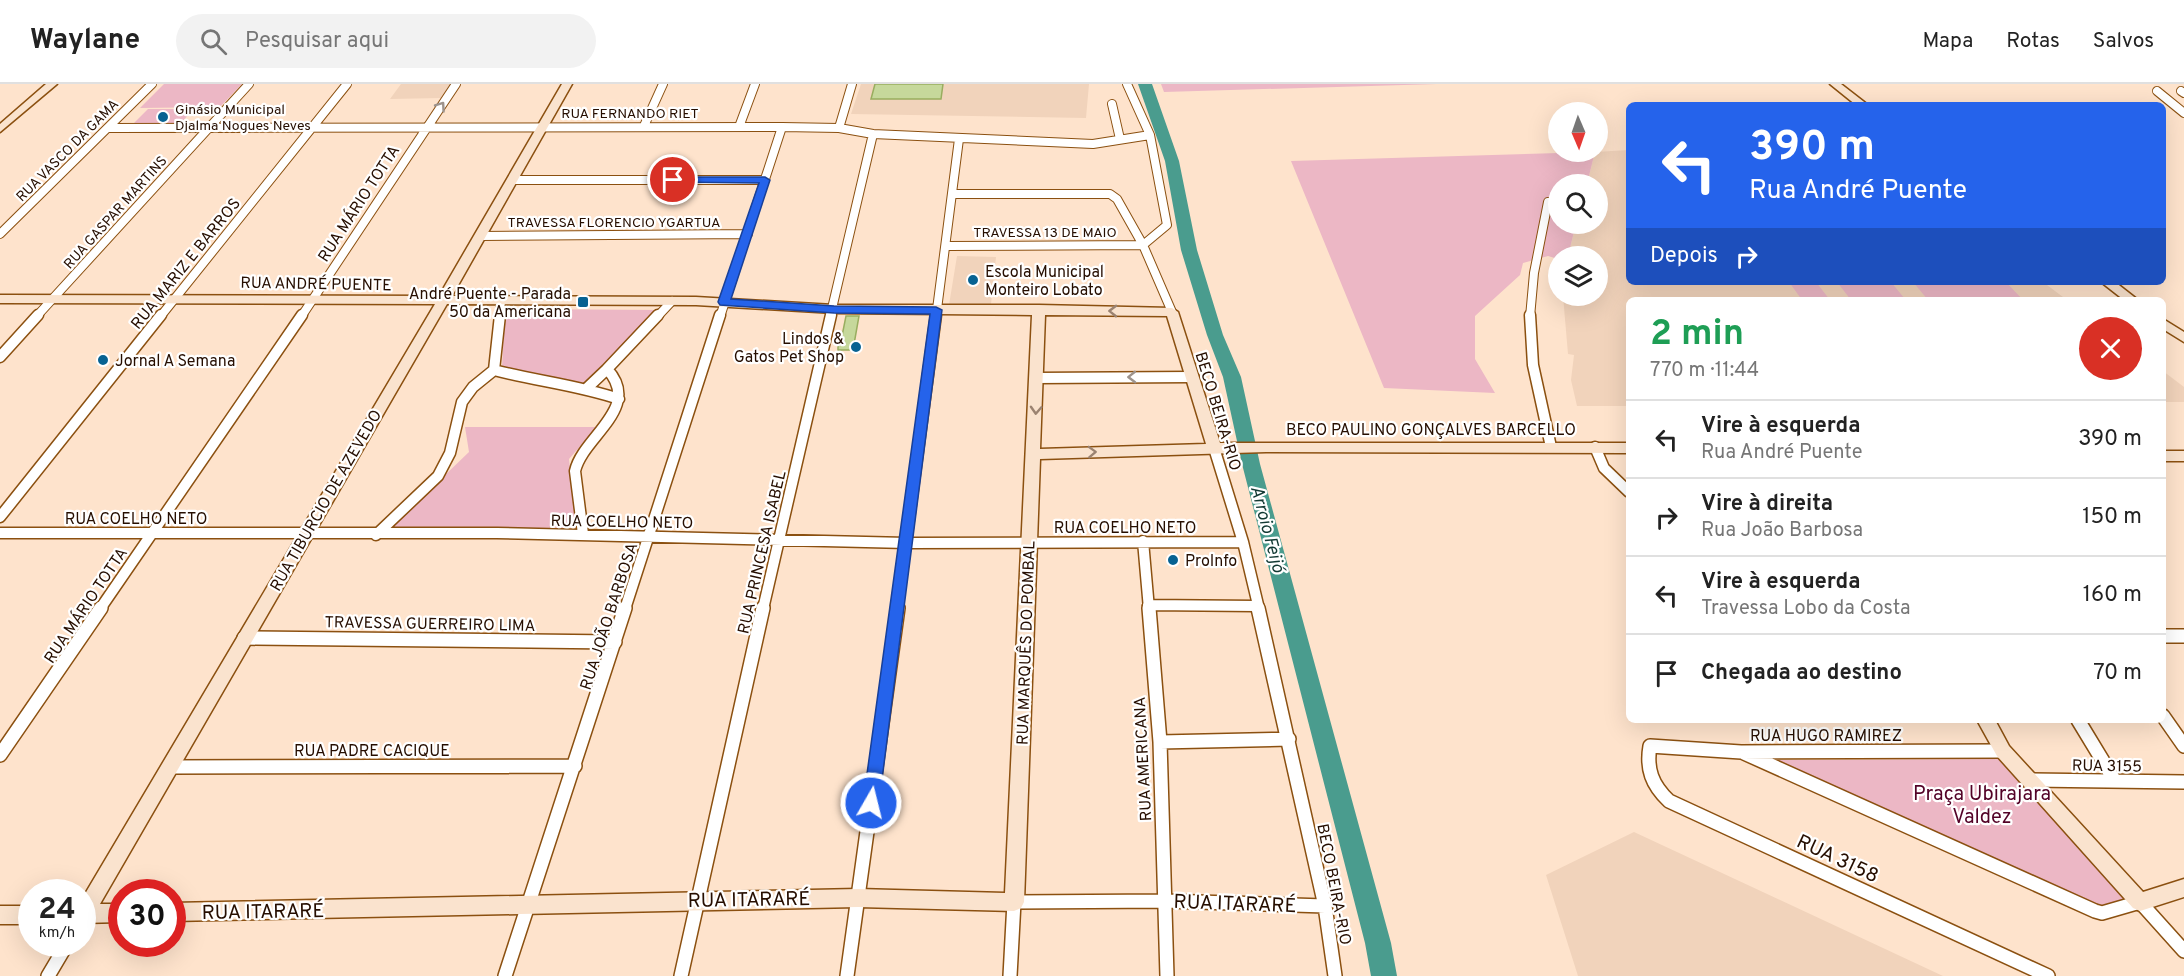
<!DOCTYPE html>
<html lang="pt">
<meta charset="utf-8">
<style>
body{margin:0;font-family:Overpass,sans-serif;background:#f2f2f2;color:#222;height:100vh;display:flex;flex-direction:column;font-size:22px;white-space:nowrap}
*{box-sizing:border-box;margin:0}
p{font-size:20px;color:#767676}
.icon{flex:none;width:33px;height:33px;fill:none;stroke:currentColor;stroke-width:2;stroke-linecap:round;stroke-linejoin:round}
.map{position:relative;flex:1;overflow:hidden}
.sheet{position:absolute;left:1626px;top:213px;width:540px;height:426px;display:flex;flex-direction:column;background:#fff;border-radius:9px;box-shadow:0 6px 24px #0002}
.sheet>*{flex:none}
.guide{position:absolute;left:1626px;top:18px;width:540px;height:183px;border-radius:9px;box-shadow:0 6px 24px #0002;background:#2563eb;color:#fff;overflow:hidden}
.needle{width:39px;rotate:178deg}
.tools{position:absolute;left:1548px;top:18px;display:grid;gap:12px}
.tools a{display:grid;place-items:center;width:60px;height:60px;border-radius:50%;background:#fff;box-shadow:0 6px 24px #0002;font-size:30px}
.speed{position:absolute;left:18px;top:795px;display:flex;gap:12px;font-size:30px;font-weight:700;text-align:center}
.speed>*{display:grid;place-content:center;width:78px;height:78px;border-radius:50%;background:#fff;box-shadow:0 6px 24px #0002;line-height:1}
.speed small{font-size:15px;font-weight:400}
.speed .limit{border:9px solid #d22;background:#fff;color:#111}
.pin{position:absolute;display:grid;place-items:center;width:51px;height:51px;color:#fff;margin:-26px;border:3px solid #fff;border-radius:50%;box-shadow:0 2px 6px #0007}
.me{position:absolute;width:66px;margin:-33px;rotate:8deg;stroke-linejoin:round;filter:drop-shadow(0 0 4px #0008)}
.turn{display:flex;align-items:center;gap:21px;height:126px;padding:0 24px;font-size:27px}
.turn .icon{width:78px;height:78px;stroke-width:2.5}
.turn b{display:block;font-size:42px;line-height:51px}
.then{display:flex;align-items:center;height:57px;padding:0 24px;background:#0003;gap:12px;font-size:22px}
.round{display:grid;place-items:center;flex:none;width:63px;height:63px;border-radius:32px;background:#f2f2f2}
.head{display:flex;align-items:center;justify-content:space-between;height:102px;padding:0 24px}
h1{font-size:36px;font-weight:700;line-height:45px;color:#1e9e55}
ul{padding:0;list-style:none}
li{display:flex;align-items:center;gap:18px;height:78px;padding:0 24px;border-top:2px solid #e0e0e0}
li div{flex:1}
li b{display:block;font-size:22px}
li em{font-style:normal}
header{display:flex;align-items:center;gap:36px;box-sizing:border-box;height:84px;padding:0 30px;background:#fff;border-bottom:2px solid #e0e0e0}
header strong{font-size:28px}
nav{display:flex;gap:33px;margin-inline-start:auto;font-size:21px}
.search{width:420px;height:54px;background:#f2f2f2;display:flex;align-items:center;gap:15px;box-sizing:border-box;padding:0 21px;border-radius:33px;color:#767676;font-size:22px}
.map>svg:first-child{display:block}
</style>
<header>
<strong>Waylane</strong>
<div class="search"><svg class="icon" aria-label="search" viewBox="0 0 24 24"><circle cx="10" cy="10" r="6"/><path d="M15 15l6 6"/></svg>Pesquisar aqui</div>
<nav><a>Mapa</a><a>Rotas</a><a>Salvos</a></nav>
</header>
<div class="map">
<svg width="2184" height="892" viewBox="0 0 2184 892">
<rect width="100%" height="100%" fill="#fee3cc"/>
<path fill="#f1d3bb" d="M401,0H451L441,14L390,15Z
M861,0H1089L1086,34L851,30Z
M1629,66V198H2043L2067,216H1629V322H1577L1571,296L1574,271L1568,270L1563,212H1598V172H1568L1576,140H1598V100H1587L1595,68Z
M957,172L996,173L991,220L949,221Z
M2163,287L2184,303V318H2163Z
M1634,748L1943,892H1578L1546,791Z"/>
<path fill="#ecb7c5" d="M164,0H242L220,23L140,24Z
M1161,0H1437L1164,8Z
M148,25H194L179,41H132Z
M1595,68L1587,100H1558V140H1576L1568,172H1558V175L1548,172L1523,179L1520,191L1475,232V275L1495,309L1384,304L1291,77Z
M1789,198H1816L1830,216H1802Z
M1837,198H1891L1905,215L1851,216Z
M1913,198H2006L2023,216H1928Z
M505,225L660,226L581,301L502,284Z
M465,343H597L569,375L576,444H390L469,368Z
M2002,675L2128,815L2103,823L1770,676Z"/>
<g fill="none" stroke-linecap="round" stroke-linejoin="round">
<path fill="#4a9c8e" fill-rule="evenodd" d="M1138,0H1152L1179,77L1197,166L1223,251L1241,293L1260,380L1391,859L1397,892H1371L1365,859L1242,380L1223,293L1207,251L1181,166L1165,77Z"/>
</g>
<path fill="#c6d89b" stroke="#99ad5f" stroke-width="1.5" d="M875,0H943L941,15H871Z
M846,232H859L853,266H838V252H842Z"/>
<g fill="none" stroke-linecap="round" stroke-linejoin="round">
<g stroke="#8b5010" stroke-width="10">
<path id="street-far2" d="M1127,0L1150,51L1167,141L1143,161
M2157,7L2184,29
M2181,7L2184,9
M1112,20L1120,55
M644,42L663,0
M739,43L755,0
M108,44L782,43L839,44L873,50L1093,60L1150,51
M839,44L852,0
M512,96H765
M954,110H1110L1117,115L1143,161L1172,228
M0,150L152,0
M481,152L748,150
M946,162L1143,161
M36,233L249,0
M160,233L347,0
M301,233L456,0
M499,233L501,218
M657,233L672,217
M720,233L782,43
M830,233L873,50
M936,233L959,55
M1530,233L1534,189L1548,118"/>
</g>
<g stroke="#8b5010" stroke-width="13">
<path id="street-far1" d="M1530,231L1533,281L1551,363
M0,273L38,231
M494,286C536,297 578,301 619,315
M1037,294L1191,293
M587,304L607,285
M1595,363L1604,384L1629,408
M1214,364L1243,458L1259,525
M0,433L161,231
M0,449H497L907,459L1243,458
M583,450L575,387C583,352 643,324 607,285L658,231
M376,451L438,392L450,369L462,318L473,303L494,286L500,231
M1143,457L1149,525
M1148,521L1256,522
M100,525L302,231
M625,525L720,231
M763,525L831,231
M897,525L936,231"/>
</g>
<g stroke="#8b5010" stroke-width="16">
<path id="street" d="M1149,524L1160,658L1167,892
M1258,524L1325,822L1335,892
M2163,552H2184
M244,554L615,558
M2163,632L2184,662
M2078,636L2115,697
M1160,658L1289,655
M2003,667L1741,668L1650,662C1646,685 1652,701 1669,717L2048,892
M1744,669L2095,827L2102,829L2140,818L2184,867
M0,671L101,524
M170,683L575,682
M2030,696L2184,698
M48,892L67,860
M505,892L625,524
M681,892L763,524
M847,892L898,524
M1010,892L1014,818L1165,817L1325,822"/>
</g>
<g stroke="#8b5010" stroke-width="3">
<path id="secondary" d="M46,0H57L0,48V40Z
M562,0H572L452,212L696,213L834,221H1039L1172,224L1178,228L1220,359H1629V369L1266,368L1040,375L1024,818L1021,824L1014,827L858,823L172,837V819L858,805L1005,809L1032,231L834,229L696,221L447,220L100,820H122V838L82,839V815L435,220L0,219V211L439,212ZM1045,231L1167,232L1206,360L1040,365Z
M1830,0H1841L1868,21H1856Z
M2101,198H2115L2138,216H2124Z
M2163,235L2184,248V258L2163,245Z
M2163,367H2184V377H2163Z
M1977,636H1995L2009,662L2143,808L2184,795V813L2140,827L2133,824L1997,672Z
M0,822H32V840H0Z"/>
</g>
<use href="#street-far2" stroke="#fff" stroke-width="8"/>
<use href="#street-far1" stroke="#fff" stroke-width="10"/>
<use href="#street" stroke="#fff" stroke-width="13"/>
<use href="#secondary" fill="#fae3ce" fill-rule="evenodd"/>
</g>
<defs><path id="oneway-chevron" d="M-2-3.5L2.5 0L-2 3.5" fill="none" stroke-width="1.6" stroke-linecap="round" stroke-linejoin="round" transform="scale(1.5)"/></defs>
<g stroke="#9d938c">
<use href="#oneway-chevron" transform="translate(441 22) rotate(-55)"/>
<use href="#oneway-chevron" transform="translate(1132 293) rotate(179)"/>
</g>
<g stroke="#9b8371">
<use href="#oneway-chevron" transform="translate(1113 227) rotate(-179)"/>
<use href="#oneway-chevron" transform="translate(1036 326) rotate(93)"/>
<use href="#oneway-chevron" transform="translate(1092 368) rotate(-2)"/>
</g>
<path fill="#2563eb" stroke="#184099" stroke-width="1.5" d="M673,93H765L770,96L731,215L834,222L936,223L942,226L879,719L877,724L871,727L865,724L863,719L930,230L834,229L720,221L718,218L759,99L669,98L668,96Z"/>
<g fill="#076292" stroke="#fff" stroke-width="2">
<circle cx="163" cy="33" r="6"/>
<circle cx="973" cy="196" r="6"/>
<rect x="577" y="212" width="12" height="12" rx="3"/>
<circle cx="856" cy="263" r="6"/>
<circle cx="103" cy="276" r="6"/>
<circle cx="1173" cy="476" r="6"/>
</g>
<g text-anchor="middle" stroke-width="4.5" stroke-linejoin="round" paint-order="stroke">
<g font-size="14" fill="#260e00" stroke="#fff" text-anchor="start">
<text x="175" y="30">Ginásio Municipal<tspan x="175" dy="16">Djalma Nogues Neves</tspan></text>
</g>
<g font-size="14" fill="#260e00" stroke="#fff">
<text x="630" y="34">RUA FERNANDO RIET</text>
<text transform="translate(67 66) rotate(-45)" y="5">RUA VASCO DA GAMA</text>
<text transform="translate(115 128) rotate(-48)" y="5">RUA GASPAR MARTINS</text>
<text x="614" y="143">TRAVESSA FLORENCIO YGARTUA</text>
<text x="1045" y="153">TRAVESSA 13 DE MAIO</text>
</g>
<g font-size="16" fill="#260e00" stroke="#fff">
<text transform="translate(358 119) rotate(-57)" y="6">RUA MÁRIO TOTTA</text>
<text transform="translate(185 179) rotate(-51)" y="6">RUA MARIZ E BARROS</text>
<text transform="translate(316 199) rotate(1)" y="6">RUA ANDRÉ PUENTE</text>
<text transform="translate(1219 327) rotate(73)" y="6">BECO BEIRA-RIO</text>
<text x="1431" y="351">BECO PAULINO GONÇALVES BARCELLO</text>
<text transform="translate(325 416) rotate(-60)" y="6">RUA TIBURCIO DE AZEVEDO</text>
<text x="136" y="440">RUA COELHO NETO</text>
<text transform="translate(622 437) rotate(1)" y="6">RUA COELHO NETO</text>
<text x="1125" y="449">RUA COELHO NETO</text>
<text transform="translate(761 468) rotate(-77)" y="6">RUA PRINCESA ISABEL</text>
<text transform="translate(85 521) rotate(-56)" y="6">RUA MÁRIO TOTTA</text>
<text transform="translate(608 532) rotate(-72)" y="6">RUA JOÃO BARBOSA</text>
<text transform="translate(430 539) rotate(1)" y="6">TRAVESSA GUERREIRO LIMA</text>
<text transform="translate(1025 559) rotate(-88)" y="6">RUA MARQUÊS DO POMBAL</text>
<text x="1826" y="657">RUA HUGO RAMIREZ</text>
<text x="372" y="672">RUA PADRE CACIQUE</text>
<text transform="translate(1142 675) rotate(-93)" y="6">RUA AMERICANA</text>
<text transform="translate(2107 681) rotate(1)" y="6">RUA 3155</text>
<text transform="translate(1335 800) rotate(79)" y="6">BECO BEIRA-RIO</text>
</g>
<g font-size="16" fill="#260e00" stroke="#fff" text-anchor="start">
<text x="985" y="193">Escola Municipal<tspan x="985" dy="18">Monteiro Lobato</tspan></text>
<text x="571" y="215" text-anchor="end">André Puente - Parada<tspan x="571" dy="18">50 da Americana</tspan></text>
<text x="844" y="260" text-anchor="end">Lindos &amp;<tspan x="844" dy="18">Gatos Pet Shop</tspan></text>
<text x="115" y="282">Jornal A Semana</text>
<text x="1185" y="482">ProInfo</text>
</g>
<g font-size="18" font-style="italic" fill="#123933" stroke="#fff">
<text transform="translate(1268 445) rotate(75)" y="6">Arroio Feijó</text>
</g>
<g font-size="20" fill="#530227" stroke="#fff">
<text x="1982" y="716">Praça Ubirajara<tspan x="1982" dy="23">Valdez</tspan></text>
</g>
<g font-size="20" fill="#260e00" stroke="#fff">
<text transform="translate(1838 774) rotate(25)" y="7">RUA 3158</text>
<text transform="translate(749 815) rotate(-1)" y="7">RUA ITARARÉ</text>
<text transform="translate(1235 819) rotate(2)" y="7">RUA ITARARÉ</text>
<text transform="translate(263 827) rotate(-1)" y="7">RUA ITARARÉ</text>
</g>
</g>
</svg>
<div class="tools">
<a><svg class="needle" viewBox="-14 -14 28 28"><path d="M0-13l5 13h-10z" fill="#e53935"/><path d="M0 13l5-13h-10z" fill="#767676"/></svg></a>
<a><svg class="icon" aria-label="search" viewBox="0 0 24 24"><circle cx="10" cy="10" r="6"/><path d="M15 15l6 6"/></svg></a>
<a><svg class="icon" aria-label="layers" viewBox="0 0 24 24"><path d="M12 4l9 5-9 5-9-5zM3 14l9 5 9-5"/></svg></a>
</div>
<div class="speed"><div>24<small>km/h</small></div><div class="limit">30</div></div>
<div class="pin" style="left:673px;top:96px;background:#d93025"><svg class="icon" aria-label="arrive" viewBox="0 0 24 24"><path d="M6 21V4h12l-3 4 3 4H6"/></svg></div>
<svg class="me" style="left:871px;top:719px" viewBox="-20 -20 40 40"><circle r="17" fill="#2563eb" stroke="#fff" stroke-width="3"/><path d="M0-11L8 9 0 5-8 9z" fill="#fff"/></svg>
<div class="guide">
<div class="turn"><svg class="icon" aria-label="left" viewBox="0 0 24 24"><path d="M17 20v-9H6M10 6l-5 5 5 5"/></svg><div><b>390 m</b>Rua André Puente</div></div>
<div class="then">Depois<svg class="icon" aria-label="right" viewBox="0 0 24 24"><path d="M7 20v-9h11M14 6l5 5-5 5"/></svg></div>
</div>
<section class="sheet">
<div class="head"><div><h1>2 min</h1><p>770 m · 11:44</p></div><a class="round" style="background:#d93025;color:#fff"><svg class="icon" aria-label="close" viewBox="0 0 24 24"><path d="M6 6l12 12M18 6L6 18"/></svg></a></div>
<ul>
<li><svg class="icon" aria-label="left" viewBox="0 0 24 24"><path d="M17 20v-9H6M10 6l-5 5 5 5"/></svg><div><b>Vire à esquerda</b><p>Rua André Puente</p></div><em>390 m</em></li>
<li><svg class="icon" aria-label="right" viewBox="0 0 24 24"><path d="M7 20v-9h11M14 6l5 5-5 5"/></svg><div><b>Vire à direita</b><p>Rua João Barbosa</p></div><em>150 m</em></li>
<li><svg class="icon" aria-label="left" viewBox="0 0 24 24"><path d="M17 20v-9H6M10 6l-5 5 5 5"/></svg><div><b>Vire à esquerda</b><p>Travessa Lobo da Costa</p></div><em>160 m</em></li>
<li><svg class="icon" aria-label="arrive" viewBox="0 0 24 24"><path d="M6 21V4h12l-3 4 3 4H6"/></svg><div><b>Chegada ao destino</b></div><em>70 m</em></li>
</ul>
</section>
</div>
